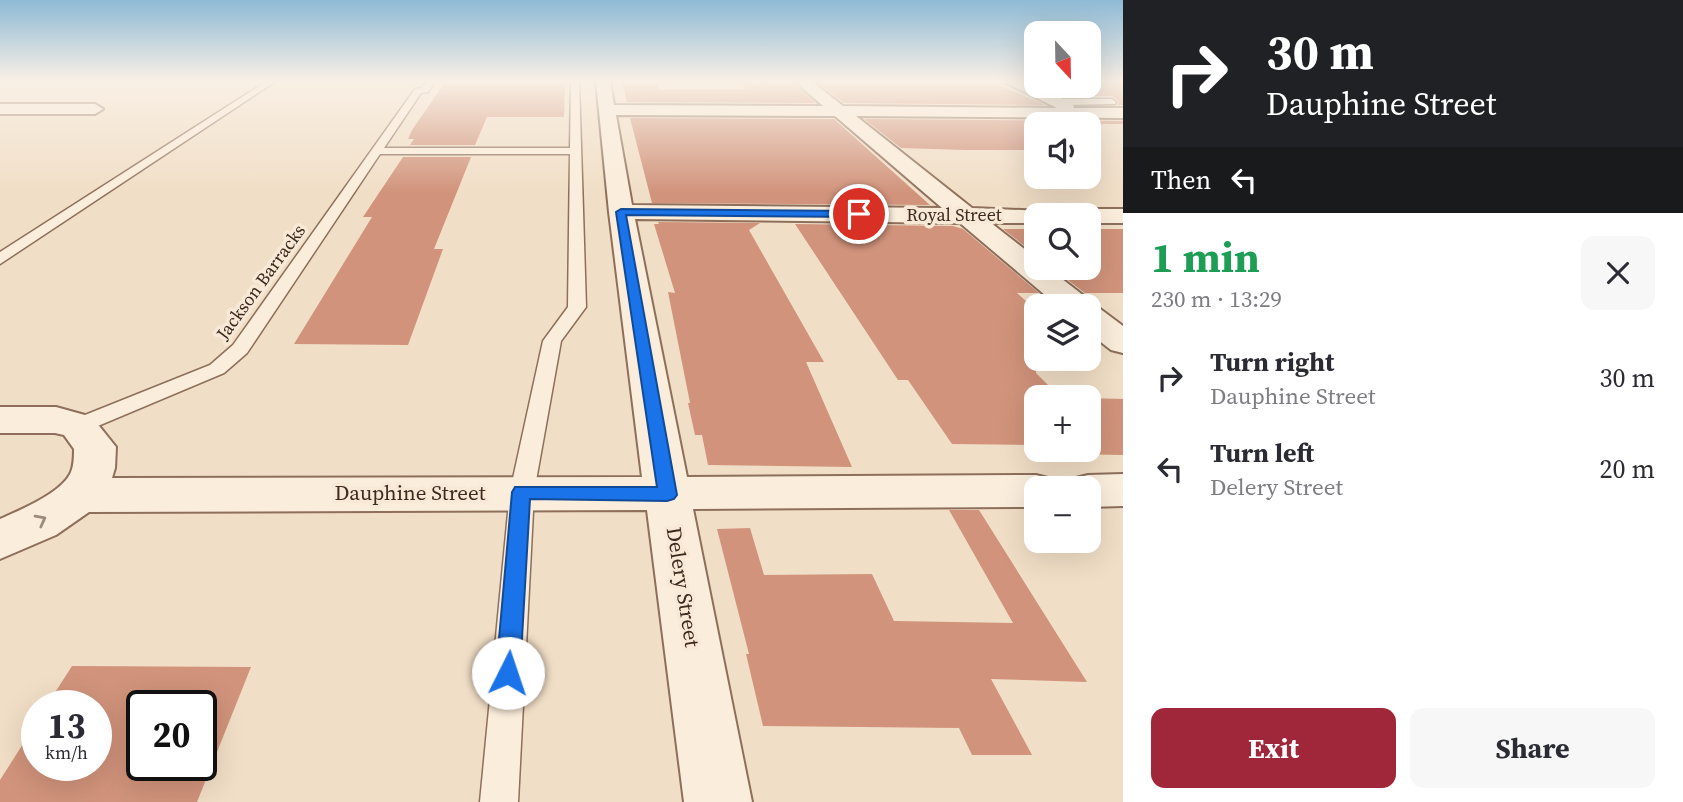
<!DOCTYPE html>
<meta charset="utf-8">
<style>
body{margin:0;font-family:"Source Serif 4",serif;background:#f7f7f7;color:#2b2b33;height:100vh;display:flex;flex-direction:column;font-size:26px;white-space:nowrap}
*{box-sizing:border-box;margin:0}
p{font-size:23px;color:#7c7c81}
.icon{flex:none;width:38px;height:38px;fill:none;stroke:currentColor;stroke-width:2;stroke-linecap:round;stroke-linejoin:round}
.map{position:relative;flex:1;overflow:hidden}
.panel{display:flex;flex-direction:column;background:#fff;width:560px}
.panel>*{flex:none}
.banner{background:#202124;color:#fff;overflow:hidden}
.needle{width:46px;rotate:158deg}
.buttons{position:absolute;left:1024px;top:21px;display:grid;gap:14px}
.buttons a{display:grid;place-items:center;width:77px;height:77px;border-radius:14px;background:#fff;box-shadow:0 7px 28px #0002;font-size:35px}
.speed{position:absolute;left:21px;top:690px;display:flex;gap:14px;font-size:35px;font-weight:700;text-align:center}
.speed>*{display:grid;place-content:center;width:91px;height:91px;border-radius:50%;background:#fff;box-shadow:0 7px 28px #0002;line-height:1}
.speed small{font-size:18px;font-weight:400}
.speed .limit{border:4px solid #111;border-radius:10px;background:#fff;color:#111}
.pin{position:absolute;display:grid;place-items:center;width:60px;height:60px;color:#fff;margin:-30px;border:4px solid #fff;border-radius:50%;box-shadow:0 2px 7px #0007}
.me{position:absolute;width:77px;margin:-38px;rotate:4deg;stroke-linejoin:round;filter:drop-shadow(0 0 5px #0008)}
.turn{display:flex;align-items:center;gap:24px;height:147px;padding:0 28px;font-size:32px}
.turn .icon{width:91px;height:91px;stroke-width:2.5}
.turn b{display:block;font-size:49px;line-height:60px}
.then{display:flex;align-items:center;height:66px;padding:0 28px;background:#0003;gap:14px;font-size:26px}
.round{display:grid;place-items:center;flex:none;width:74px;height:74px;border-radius:14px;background:#f7f7f7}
.headline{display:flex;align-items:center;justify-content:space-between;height:119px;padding:0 28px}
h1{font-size:42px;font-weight:700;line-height:52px;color:#1e9e55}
.primary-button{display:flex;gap:14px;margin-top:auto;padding:14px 28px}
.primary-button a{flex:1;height:80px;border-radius:14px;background:#a02739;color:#fff;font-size:28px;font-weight:700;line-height:80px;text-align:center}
.primary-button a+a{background:#f7f7f7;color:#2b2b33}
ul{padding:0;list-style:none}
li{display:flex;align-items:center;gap:21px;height:91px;padding:0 28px}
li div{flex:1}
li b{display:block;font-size:26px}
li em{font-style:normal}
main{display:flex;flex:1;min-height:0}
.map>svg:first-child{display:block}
</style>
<main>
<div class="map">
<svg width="1123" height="802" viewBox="0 0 1123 802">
<rect width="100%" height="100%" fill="#f1dec6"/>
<path fill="#d1937b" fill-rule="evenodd" d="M446,81H565L564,117H487L475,145H410L414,139H408L412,130Z
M738,81H793L816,103L627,102L622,82H656L659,89H746Z
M1088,81H1123V105H1117L1119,101L1112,96H1064L1058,94L1085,93L1090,90Z
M816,82H992L1045,105L844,103Z
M630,118L834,119L930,205L652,203Z
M864,119L1123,121V124H1034L1036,125V150H966L901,148Z
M403,157H471L434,249H443L408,345L294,344L372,217H363Z
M658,222L760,223L749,230L824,362H806L852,467L708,465L702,435H695L688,403H690L668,292L675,293L654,224H659Z
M795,224L953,226L963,229L1039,293H1017L1036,310V373L1060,397H1036V445L952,444L908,380H898Z
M1003,229H1036V255Z
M1088,229H1123V293H1085L1052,268H1088Z
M1088,398L1123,399V455L1066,454L1061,450H1088Z
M949,510H979L1087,682L991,679L1032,755H972L959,728L763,726L746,654H749L717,529L750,528L764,575L872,574L894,621L1013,623Z
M72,666L251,667L197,802H0V780L37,722V765H96V705H47ZM142,705H201V765H142Z"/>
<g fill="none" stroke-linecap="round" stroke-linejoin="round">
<g stroke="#8d6f5b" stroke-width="3">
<path id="lane" d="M267,81H276L0,264V252Z
M427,81H435L428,92L421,93L384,148H570L571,81H579L586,307L561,341L534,492L518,802H480L510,492L543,341L568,307L570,154H380L247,353L224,373L86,431H70L67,426L70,421L210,365L233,345L415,89L422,88Z
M1027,87H1084L1088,89L1084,91H1024Z
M1112,99L1116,102L1115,104L1064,105L1060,102L1064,99Z"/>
</g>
<g stroke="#8d6f5b" stroke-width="4">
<path id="street" d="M596,81H610L614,105L823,106L795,81H811L843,106L1057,108L1002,81H1021L1073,103L1074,108H1123V118L856,116L972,208L1045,211L1048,215H1036V223H991L1036,258V268H1048L1088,299L1092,306L1099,308L1123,326V353L1111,350L1088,332V306H1058L960,223L635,219L687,477L1036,475L1052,479L1057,488H1036V507L693,509L752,802H684L647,510L89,512L56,535L0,559V519C20,510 62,493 71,472C74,465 74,456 74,449L64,435L55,433H0V407H56L92,417L116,447L115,468L112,478L642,477L609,212ZM616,115L835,116L942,208L632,205Z
M0,104H95L103,109L95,114H0Z
M1088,209H1123V223H1088V215H1076L1079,211Z
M1123,474V506L1088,507V488H1067L1072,479L1088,475Z"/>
</g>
<use href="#lane" fill="#fbeddb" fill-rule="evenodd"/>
<use href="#street" fill="#fbeddb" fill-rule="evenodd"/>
</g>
<defs><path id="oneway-chevron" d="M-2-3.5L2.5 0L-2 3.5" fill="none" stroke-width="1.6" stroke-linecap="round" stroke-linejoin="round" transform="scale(1.75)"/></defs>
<use stroke="#9c8b7d" href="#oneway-chevron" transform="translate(41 520) rotate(-28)"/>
<linearGradient id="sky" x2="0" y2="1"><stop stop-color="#8ebad5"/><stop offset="0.42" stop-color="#f9f0e5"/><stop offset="1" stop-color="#f9f0e5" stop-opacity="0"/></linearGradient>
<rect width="1123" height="193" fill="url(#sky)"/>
<path fill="#1a73e8" stroke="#114b97" stroke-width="2" d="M621,209L859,211L864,214L859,217L626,215L677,495L674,499L667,501L530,499L520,673L517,681L508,684L500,681L496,673L512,492L515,487H657L616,212Z"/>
<g text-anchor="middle" stroke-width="7" stroke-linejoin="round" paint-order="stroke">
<g font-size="18" fill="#3d291f" stroke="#f8e9d7">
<text x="954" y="221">Royal Street</text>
<text transform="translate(261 282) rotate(-54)" y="6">Jackson Barracks</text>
</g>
<g font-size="21" fill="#3d291f" stroke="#f8e9d7">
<text x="410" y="500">Dauphine Street</text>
<text transform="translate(683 587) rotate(81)" y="7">Delery Street</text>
</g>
</g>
</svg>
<div class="buttons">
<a><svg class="needle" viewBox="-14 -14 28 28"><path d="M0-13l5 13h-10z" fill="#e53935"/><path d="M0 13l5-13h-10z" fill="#7c7c81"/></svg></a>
<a><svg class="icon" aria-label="sound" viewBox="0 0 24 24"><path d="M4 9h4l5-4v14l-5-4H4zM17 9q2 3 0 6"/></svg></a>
<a><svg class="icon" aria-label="search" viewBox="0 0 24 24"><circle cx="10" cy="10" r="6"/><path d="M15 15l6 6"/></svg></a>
<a><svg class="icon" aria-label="layers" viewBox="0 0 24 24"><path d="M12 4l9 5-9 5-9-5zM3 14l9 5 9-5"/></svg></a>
<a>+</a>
<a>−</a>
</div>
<div class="speed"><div>13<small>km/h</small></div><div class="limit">20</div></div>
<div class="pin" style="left:859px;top:214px;background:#d93025"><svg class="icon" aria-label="arrive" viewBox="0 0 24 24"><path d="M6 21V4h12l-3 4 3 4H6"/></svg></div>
<svg class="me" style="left:508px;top:673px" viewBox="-20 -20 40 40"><circle r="19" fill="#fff"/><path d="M0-13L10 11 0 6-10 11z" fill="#1a73e8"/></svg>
</div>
<section class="panel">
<div class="banner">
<div class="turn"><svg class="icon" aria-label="right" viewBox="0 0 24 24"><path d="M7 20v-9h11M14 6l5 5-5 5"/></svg><div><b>30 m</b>Dauphine Street</div></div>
<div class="then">Then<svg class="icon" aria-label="left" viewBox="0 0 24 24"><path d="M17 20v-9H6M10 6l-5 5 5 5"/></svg></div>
</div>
<div class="headline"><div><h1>1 min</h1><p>230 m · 13:29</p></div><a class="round"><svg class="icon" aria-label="close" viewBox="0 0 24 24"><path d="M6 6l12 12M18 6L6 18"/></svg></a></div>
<ul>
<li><svg class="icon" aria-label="right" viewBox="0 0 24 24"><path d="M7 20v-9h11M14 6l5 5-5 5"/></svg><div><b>Turn right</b><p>Dauphine Street</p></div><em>30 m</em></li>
<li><svg class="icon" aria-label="left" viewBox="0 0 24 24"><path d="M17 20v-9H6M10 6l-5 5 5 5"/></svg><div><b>Turn left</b><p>Delery Street</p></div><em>20 m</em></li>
</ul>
<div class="primary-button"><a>Exit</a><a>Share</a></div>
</section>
</main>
